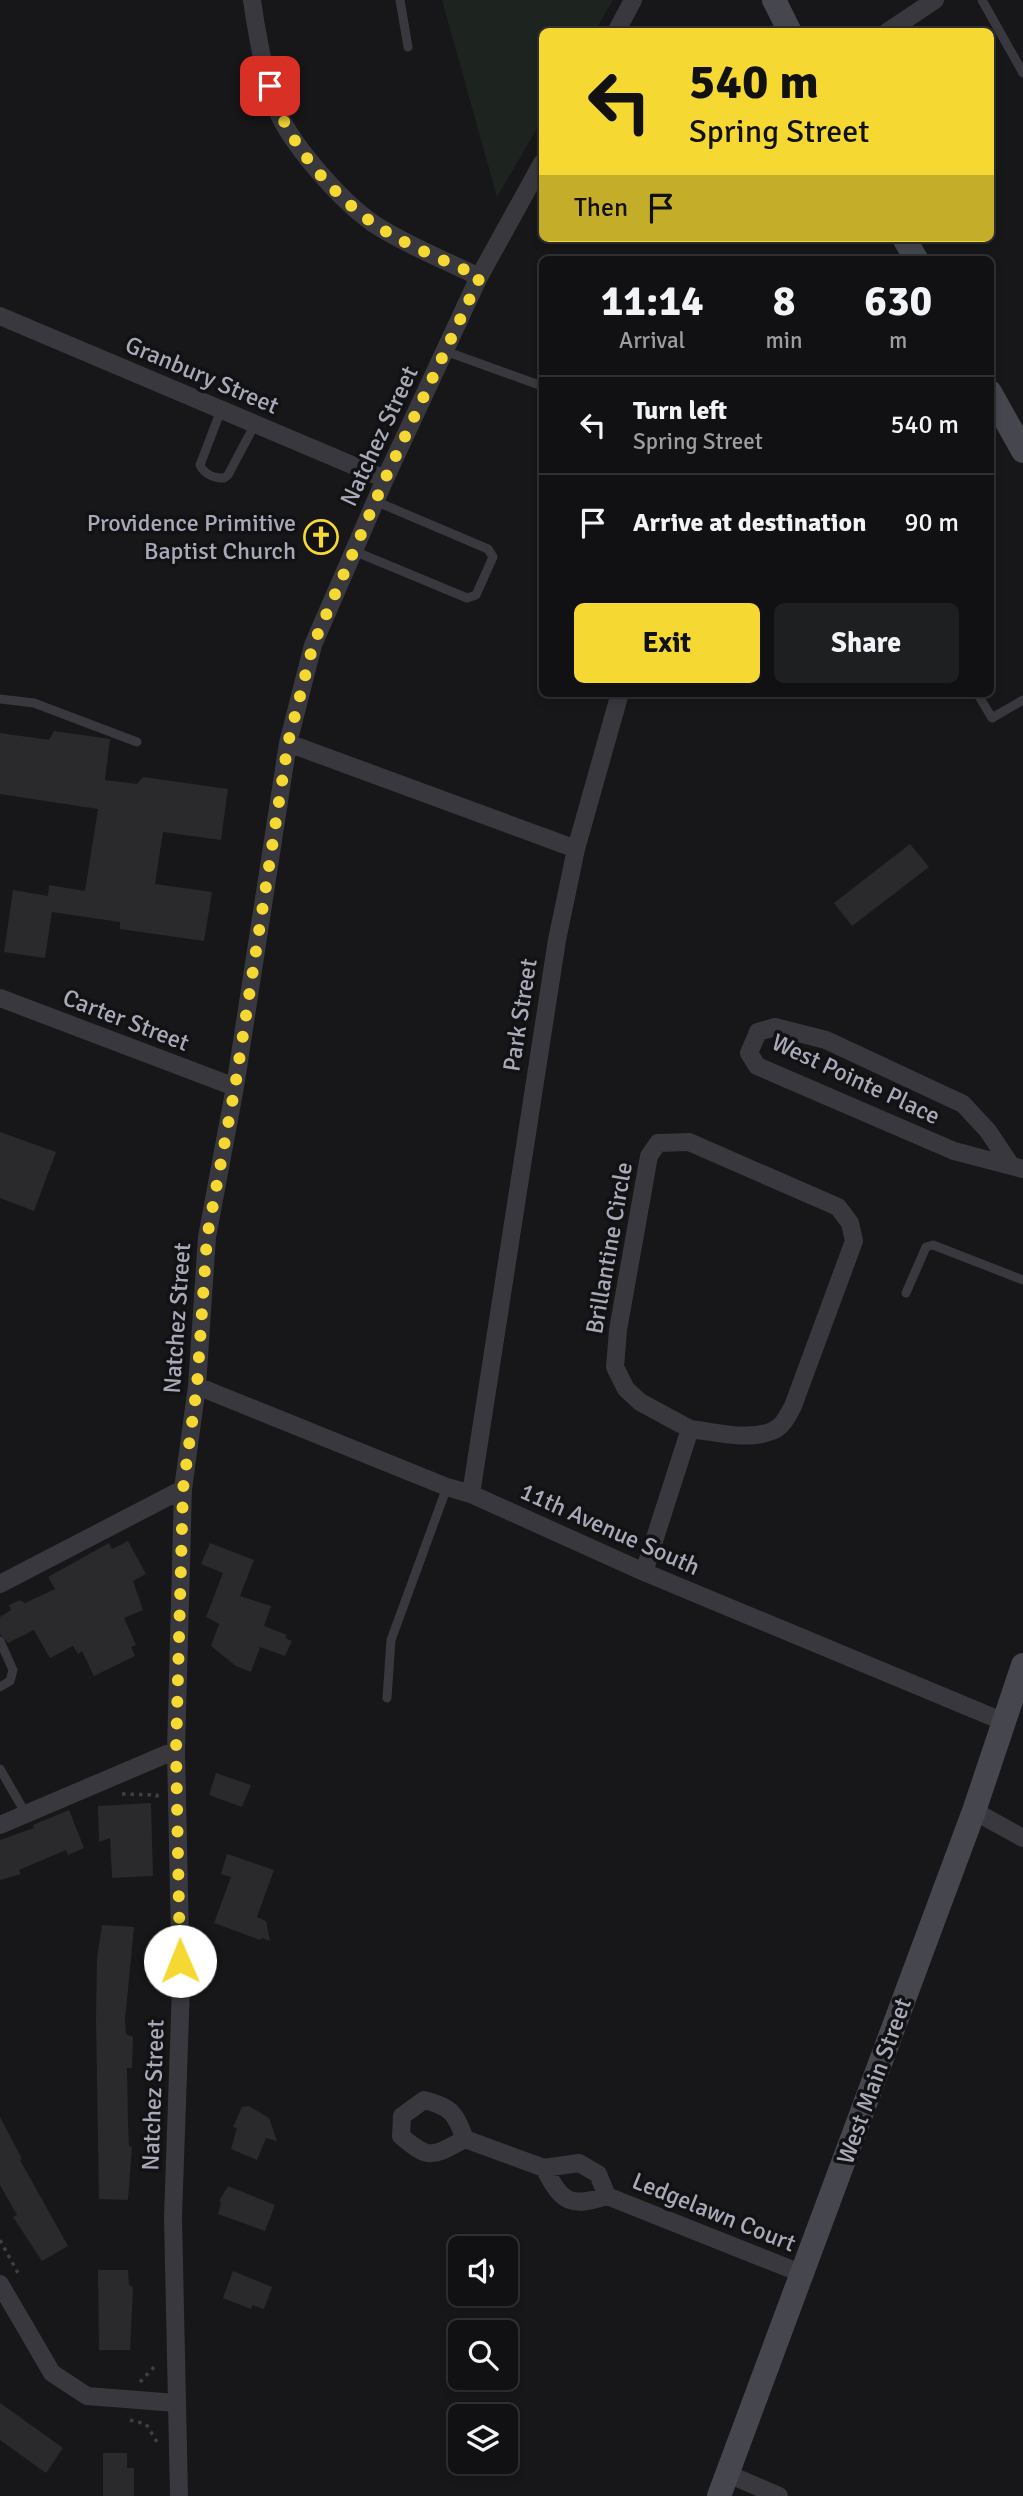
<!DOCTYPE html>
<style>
body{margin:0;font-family:Signika,sans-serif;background:#1e1f21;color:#f1f3f6;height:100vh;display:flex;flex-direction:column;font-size:26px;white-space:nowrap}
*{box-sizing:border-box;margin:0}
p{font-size:23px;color:#9c9da0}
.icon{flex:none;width:38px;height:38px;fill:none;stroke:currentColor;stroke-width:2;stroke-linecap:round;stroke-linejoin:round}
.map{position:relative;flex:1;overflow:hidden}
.details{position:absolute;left:539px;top:256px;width:455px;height:441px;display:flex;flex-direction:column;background:#111113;border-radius:10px;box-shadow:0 4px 10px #0003,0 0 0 2px #303133}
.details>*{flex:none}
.banner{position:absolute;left:539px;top:28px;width:455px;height:214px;border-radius:10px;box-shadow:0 4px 10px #0003,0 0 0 2px #303133;background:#f5d932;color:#111;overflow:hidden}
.fabs{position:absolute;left:448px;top:2236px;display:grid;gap:14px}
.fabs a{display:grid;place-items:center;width:70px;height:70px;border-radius:10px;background:#111113;box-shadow:0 4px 10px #0003,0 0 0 2px #303133;font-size:35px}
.pin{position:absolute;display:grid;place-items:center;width:60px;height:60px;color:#fff;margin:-30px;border-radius:14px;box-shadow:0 4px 10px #0006}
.me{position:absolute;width:77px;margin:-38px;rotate:359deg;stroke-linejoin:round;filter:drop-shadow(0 0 5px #0008)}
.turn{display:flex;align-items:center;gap:24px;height:147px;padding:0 35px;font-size:32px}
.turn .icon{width:91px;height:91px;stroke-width:2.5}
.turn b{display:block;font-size:49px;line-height:60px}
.then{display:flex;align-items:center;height:66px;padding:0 35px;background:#0003;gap:14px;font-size:26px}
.eta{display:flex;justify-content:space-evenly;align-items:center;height:119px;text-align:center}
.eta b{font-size:42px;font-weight:700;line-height:49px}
.cta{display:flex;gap:14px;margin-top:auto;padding:14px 35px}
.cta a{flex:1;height:80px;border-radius:10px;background:#f5d932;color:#111;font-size:28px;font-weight:700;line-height:80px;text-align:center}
.cta a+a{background:#1e1f21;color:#f1f3f6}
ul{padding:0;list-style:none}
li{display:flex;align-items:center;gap:21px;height:98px;padding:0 35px;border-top:2px solid #303133}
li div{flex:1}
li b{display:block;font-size:26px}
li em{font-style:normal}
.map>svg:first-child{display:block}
</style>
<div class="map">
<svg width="1023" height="2496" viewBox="0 0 1023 2496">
<rect width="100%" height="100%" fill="#171719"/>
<path fill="#1d241f" d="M442,0H613L595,31L542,32V120L497,197Z"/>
<path fill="#2a2a2d" d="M54,731L110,739L105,780L137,784L143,777L228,789L221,840L163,832L155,884L212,892L204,941L120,929V922L52,912L45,958L4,952L13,890L48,896L49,885L85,891L98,809L0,794V733L49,740Z
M910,844L929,867L852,926L834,903Z
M0,1132L56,1152L34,1211L0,1198Z
M128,1541L146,1574L133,1581L143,1610L124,1618L136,1645L131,1647L135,1656L94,1676L82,1651L78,1654L73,1646L50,1658L34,1630L8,1643L0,1634V1617L11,1610L9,1605L20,1600L25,1603L55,1589L48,1577L109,1543L112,1549Z
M210,1543L254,1560L240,1596L271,1606L264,1626L287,1635L285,1638L292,1641L285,1656L260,1647L251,1672L236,1666L211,1646L219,1624L206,1617L223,1573L201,1564Z
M216,1773L251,1785L242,1807L209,1795Z
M151,1803L153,1876L112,1878L110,1838L99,1842L98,1806Z
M69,1810L84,1848L68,1855L66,1850L19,1870L21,1874L0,1880V1840L34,1828L33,1825Z
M227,1854L274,1870L257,1917L266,1921L270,1941L262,1938L260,1940L214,1923L231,1877L221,1874Z
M102,1925L134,1927L125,2020L126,2034L133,2037L132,2068H127L128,2123L129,2146L132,2147L128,2200L99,2199L96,2018L97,1958Z
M249,2106L269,2118L277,2141L266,2138L257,2160L231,2149L237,2128L233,2127L242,2107Z
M0,2117L22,2159L20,2160L68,2246L42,2261L13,2217L17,2215L0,2185Z
M228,2186L275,2205L265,2231L218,2214L221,2202L219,2201Z
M98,2270H128L129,2285L133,2287L130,2350H99Z
M233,2271L272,2287L264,2309L252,2305L251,2309L223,2298Z
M0,2403L63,2448L46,2473L0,2440Z
M103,2453H127V2468H134V2496H103Z"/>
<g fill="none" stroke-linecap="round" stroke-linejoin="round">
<path stroke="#3e3e45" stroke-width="3.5" stroke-dasharray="3.5 5" stroke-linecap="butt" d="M122,1794L157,1795V1798
M0,2240L19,2275
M140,2382L156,2365
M130,2420L146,2424L157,2442"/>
<path stroke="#38383e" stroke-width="9" d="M400,0L408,47
M982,0L1023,73
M445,351L542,386
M221,410L200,465C204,474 214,478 224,478L228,475L255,424
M354,551L467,598L476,595L493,557L488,549L375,501
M977,693L992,718L1023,700
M0,699L34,703L137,742
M906,1293L926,1247L933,1245L1023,1280
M0,1641L13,1670L10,1681L0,1687
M387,1698L391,1640L447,1487
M0,1769L26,1814"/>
<path stroke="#38383e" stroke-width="18" d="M252,0C257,35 263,71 275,105C288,142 341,201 374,224C406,245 445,260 479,277
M616,32L633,0
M887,32L935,0
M0,316L385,479
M288,743L576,849
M0,998L235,1087
M1010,1164L988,1131L963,1104L826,1040L775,1027L758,1032L749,1053L757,1066L954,1151L1023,1169
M197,1386L447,1487L471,1494L644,1572L1002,1721
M471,1494L557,940L576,849L620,693
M644,1572L690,1429L640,1402L626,1389L615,1367L618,1330L649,1156L658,1143L689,1142L838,1207L850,1223L854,1241L793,1406C788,1415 783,1427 772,1431C747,1441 716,1432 690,1429
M0,1584L183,1489
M974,1811L1023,1838
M0,1825L176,1750
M465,2139C433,2156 430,2161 401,2136L402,2116L424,2100C452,2107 455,2113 465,2139L544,2168L579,2163L598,2174L607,2196L803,2274
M544,2168C562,2202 569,2208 607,2196
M0,2284L52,2373L87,2396L176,2403
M728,2474L779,2496
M179,2496L173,2217L181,1987L176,1750L183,1489L197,1386L207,1237L235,1087L288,743L313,645L385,479L479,277L542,163"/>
<path stroke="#46464e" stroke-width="24" d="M774,0L790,32
M904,238L916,259
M990,392L1023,451
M719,2496L974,1811L1023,1665"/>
</g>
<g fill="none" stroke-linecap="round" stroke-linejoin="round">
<path stroke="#f5d932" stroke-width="12" stroke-dasharray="0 21.6" d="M180,1961L176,1751L183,1489L197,1386L207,1237L235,1087L288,743L313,645L385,479L480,277C445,260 404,245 373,223C328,191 285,139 270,86"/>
</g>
<defs>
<g id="church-ring" transform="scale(1.75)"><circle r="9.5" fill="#121214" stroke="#f5d932" stroke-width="1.5"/><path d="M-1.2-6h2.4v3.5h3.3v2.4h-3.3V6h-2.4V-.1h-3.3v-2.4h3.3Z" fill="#f5d932"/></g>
</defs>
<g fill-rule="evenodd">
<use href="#church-ring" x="321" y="537"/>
</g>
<g text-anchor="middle" stroke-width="7" stroke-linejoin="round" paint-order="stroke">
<g font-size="24" fill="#a9aab9" stroke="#121214">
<text transform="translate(202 375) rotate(23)" y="8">Granbury Street</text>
<text transform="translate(379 436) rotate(-65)" y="8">Natchez Street</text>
<text transform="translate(520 1015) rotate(-81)" y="8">Park Street</text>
<text transform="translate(126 1020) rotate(21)" y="8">Carter Street</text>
<text transform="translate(856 1079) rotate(25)" y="8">West Pointe Place</text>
<text transform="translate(609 1248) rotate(-80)" y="8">Brillantine Circle</text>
<text transform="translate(177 1318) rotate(-86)" y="8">Natchez Street</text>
<text transform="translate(610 1529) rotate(24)" y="8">11th Avenue South</text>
<text transform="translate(874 2081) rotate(-70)" y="8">West Main Street</text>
<text transform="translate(153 2095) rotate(-88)" y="8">Natchez Street</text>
<text transform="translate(714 2212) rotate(22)" y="8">Ledgelawn Court</text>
</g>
<g font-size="24" fill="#a9aab9" stroke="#121214" text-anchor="end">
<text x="296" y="531">Providence Primitive<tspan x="296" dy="28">Baptist Church</tspan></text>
</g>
</g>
</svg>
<div class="fabs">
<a><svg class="icon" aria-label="sound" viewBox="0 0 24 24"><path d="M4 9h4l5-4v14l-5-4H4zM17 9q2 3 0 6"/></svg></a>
<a><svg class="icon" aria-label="search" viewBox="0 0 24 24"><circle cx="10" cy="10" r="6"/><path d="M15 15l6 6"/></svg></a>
<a><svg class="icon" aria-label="layers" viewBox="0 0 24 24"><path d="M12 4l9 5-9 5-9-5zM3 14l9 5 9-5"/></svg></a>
</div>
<div class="pin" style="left:270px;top:86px;background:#d93025"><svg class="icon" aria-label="arrive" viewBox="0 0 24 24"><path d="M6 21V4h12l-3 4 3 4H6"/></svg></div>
<svg class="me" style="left:180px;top:1961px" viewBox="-20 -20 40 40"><circle r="19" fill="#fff"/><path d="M0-13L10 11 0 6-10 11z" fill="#f5d932"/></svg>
<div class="banner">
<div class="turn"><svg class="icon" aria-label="left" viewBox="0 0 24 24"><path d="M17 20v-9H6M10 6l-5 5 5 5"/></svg><div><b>540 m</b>Spring Street</div></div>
<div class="then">Then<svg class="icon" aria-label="arrive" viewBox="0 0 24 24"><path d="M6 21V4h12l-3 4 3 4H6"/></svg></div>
</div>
<section class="details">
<div class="eta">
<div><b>11:14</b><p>Arrival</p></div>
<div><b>8</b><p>min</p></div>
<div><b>630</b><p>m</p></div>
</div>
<ul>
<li><svg class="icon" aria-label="left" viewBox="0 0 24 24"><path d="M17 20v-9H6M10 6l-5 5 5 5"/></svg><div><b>Turn left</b><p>Spring Street</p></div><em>540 m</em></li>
<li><svg class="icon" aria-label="arrive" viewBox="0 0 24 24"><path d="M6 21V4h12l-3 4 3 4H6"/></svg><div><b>Arrive at destination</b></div><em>90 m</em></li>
</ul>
<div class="cta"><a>Exit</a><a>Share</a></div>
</section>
</div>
